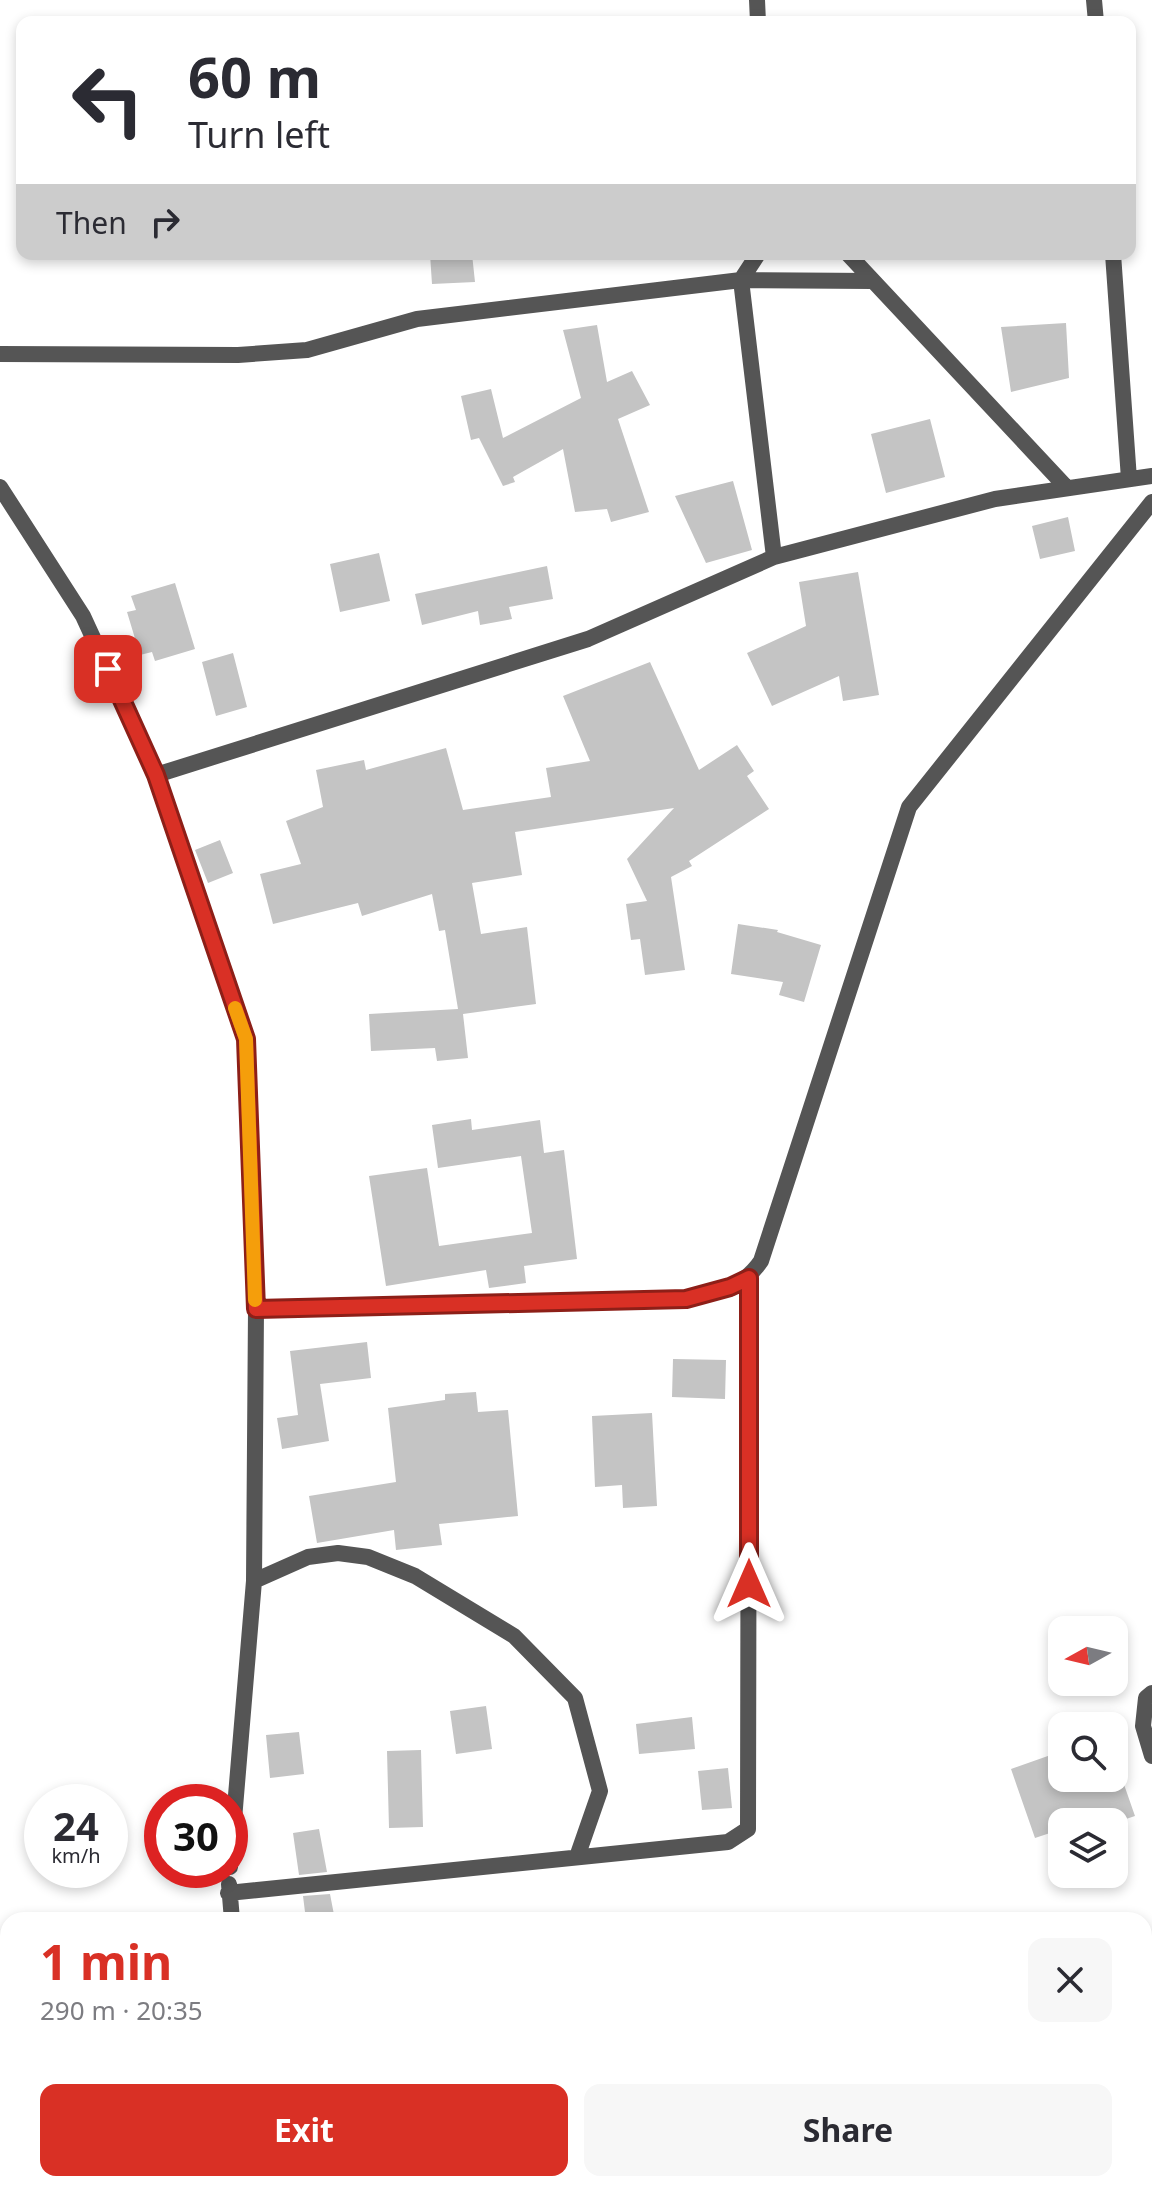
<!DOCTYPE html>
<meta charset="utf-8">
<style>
body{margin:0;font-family:"Noto Sans",sans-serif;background:#f7f7f7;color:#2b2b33;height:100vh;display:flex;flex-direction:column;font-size:30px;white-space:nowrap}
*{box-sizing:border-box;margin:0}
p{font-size:26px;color:#7c7c81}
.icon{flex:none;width:44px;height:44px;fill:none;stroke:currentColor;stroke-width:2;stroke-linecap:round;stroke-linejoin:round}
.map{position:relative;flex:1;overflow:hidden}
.details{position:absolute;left:0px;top:1912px;width:1152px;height:280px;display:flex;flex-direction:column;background:#fff;border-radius:24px 24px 0 0;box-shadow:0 4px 12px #0003}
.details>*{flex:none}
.banner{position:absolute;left:16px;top:16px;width:1120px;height:244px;border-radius:16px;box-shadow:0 4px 12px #0003;background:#fff;color:#2b2b33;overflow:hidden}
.needle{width:52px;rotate:262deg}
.fabs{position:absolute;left:1048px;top:1616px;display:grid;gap:16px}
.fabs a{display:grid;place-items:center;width:80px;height:80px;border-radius:16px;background:#fff;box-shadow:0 4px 12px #0003;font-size:40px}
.speed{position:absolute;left:24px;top:1784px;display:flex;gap:16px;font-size:40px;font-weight:700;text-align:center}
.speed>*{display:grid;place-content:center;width:104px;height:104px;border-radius:50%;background:#fff;box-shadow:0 4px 12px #0003;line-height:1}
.speed small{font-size:20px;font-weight:400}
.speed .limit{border:12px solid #d22;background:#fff;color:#111}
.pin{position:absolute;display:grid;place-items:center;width:68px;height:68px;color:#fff;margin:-34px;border-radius:16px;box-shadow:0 4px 12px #0006}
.me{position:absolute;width:88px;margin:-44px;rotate:0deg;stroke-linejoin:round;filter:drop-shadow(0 0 6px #0008)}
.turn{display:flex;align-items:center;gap:28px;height:168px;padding:0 40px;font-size:36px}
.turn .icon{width:104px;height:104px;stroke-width:2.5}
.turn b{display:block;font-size:56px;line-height:68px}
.then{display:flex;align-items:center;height:76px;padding:0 40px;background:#0003;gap:16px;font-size:30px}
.round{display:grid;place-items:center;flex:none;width:84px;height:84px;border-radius:16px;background:#f7f7f7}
.summary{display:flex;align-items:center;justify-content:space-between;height:136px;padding:0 40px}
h1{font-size:48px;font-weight:700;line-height:60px;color:#d93025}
.button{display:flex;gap:16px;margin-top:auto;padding:16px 40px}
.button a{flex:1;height:92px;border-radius:16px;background:#d93025;color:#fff;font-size:32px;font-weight:700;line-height:92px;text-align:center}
.button a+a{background:#f7f7f7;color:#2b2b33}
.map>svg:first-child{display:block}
</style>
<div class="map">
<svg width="1152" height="2192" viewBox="0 0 1152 2192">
<rect width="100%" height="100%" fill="#fff"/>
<path fill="#c4c4c4" d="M430,254H472L475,282L432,284Z
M1066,323L1069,378L1011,392L1001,327Z
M597,325L607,382L632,371L650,405L618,419L649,512L611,522L607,509L575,512L563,449L513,477L515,482L503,486L479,438L471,440L461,396L491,389L503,438L581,398L563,330Z
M930,419L945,477L886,493L871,434Z
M733,481L752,550L706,563L675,496Z
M1068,517L1075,551L1040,559L1032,526Z
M379,553L390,601L340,612L330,564Z
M547,566L553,599L509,607L512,619L480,625L478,611L422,625L415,594Z
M858,572L879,695L843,701L839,676L772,706L747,653L806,626L799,582Z
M175,583L195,649L155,661L152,652L140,655L127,612L136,610L131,596Z
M233,653L247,707L216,716L202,662Z
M650,662L699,770L737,745L754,771L747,776L769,809L689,861L692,866L671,877L685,970L645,975L640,939L631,940L626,904L647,901L627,859L674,808L515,832L522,875L472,883L481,934L527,927L536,1004L463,1014L468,1058L437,1061L435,1048L371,1051L369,1014L458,1009L445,930L439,931L432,894L362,916L358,903L273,924L260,874L301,864L286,821L323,807L316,770L364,760L366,770L446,748L463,810L551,797L546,768L590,761L563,696Z
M220,840L233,873L208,883L195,850Z
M738,924L778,930L777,932L821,945L804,1002L779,995L783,982L731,974Z
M471,1119L472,1130L540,1120L544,1153L564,1150L577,1259L524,1266L526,1283L489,1288L486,1270L386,1286L369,1176L427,1168L439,1246L532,1233L521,1156L438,1168L432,1125Z
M367,1342L371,1378L320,1384L329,1441L282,1449L277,1418L298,1415L290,1351Z
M673,1359L726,1360L725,1399L672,1397Z
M476,1392L478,1412L508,1410L518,1516L439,1524L442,1545L396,1550L394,1530L317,1543L309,1496L396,1482L388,1408L445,1400V1394Z
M652,1413L657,1506L623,1508L622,1485L595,1487L592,1416Z
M486,1706L492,1749L456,1754L450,1711Z
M692,1717L695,1749L639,1754L636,1724Z
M299,1732L304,1774L270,1778L266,1735Z
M421,1750L423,1827L389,1828L387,1751Z
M1062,1751V1778H1114L1120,1773L1135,1816L1117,1822H1062V1829L1035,1838L1011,1769Z
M728,1768L732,1808L702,1810L698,1771Z
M319,1829L327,1872L299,1875L293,1833Z
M330,1894L335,1920H306L303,1896Z"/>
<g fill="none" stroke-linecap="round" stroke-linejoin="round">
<path stroke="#555" stroke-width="16" d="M757,0L758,22
M1094,0L1096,22
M758,254L741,280L774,557
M848,254L1067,488
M1113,254L1129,479
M0,354L238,355L307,350L417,319L741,280L872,281
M0,487L83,616L156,775L246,1039L256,1309L254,1581L230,1867
M156,775L588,639L774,557L995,499L1152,476
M256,1309L686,1299C718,1290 741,1290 761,1261L909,807L1152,502
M254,1581L308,1557L338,1553L368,1557L415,1576L514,1636L575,1698L600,1791L577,1857
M1152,1693L1146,1698L1143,1726L1152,1756
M229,1884L232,1920
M228,1893L728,1842L748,1829L749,1278
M268,2184L271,2192
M685,2184L686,2192
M485,2192L530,2184"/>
</g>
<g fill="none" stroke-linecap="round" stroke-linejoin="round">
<g stroke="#8d1f18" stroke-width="20">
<path id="route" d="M108,669L156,775L246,1039L256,1309L686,1299L730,1287L749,1278V1584"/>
</g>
<use href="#route" stroke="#d93025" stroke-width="14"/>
<path stroke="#f59e0b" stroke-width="14" d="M235,1008L246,1039L255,1300"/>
</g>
</svg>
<div class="fabs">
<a><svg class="needle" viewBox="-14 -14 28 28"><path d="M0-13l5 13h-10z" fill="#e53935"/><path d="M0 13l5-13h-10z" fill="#7c7c81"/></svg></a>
<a><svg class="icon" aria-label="search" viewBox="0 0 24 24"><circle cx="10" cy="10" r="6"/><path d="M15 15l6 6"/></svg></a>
<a><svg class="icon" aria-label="layers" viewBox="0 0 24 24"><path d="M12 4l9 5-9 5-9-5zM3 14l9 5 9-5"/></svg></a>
</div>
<div class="speed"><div>24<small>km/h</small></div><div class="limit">30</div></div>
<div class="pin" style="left:108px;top:669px;background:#d93025"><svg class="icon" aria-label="arrive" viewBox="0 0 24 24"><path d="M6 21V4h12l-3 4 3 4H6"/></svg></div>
<svg class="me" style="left:749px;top:1584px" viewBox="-20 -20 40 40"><path d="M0-17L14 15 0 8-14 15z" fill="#d93025" stroke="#fff" stroke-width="4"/></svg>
<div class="banner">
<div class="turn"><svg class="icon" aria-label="left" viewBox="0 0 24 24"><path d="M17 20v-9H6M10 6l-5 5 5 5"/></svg><div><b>60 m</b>Turn left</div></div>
<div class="then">Then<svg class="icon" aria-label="right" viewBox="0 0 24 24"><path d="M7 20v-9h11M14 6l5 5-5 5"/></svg></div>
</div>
<section class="details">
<div class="summary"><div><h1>1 min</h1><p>290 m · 20:35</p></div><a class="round"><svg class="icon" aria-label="close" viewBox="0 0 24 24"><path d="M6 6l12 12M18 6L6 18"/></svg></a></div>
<div class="button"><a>Exit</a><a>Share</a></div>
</section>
</div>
